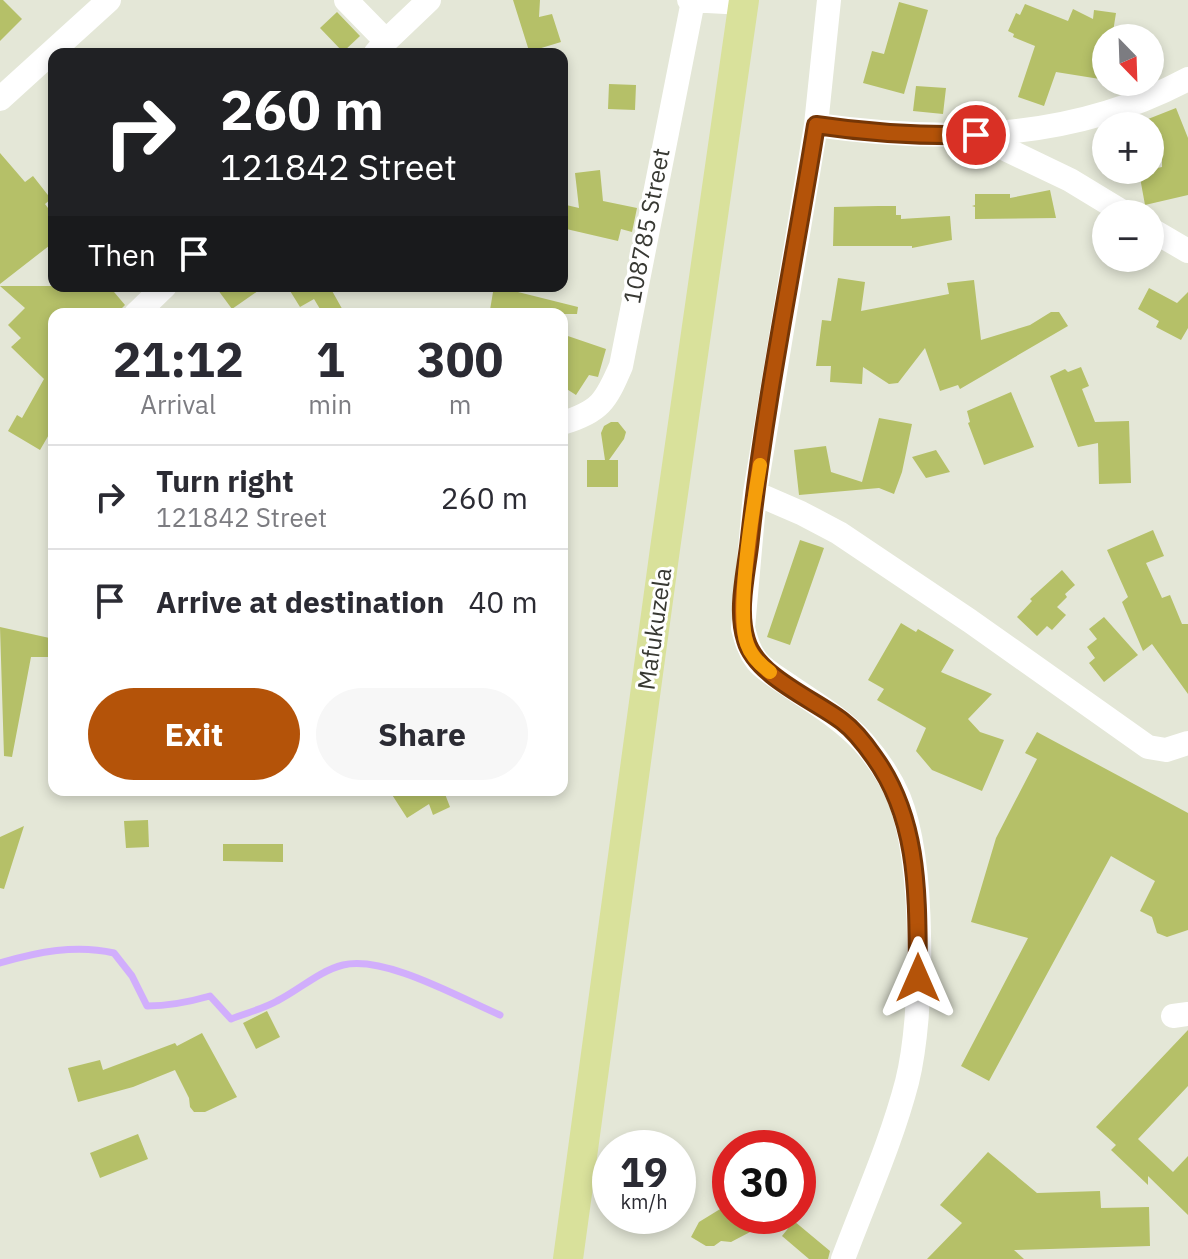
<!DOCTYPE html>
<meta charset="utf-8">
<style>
body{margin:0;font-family:"IBM Plex Sans",sans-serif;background:#f7f7f7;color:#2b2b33;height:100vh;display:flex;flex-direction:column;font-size:30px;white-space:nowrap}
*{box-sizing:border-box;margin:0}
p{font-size:26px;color:#7c7c81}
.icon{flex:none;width:44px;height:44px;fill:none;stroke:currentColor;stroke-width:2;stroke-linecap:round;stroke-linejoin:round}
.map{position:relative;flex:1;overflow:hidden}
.panel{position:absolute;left:48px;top:308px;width:520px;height:488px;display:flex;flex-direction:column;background:#fff;border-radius:16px;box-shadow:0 4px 12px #0003}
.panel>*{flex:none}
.hud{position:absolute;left:48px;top:48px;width:520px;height:244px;border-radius:16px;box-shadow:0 4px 12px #0003;background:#202124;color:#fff;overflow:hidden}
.needle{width:52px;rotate:157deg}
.tools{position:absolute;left:1092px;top:24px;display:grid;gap:16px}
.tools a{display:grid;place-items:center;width:72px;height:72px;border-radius:50%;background:#fff;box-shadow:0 4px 12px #0003;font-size:40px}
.speed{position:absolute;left:592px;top:1130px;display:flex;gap:16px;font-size:40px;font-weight:700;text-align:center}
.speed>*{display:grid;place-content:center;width:104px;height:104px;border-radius:50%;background:#fff;box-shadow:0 4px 12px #0003;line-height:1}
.speed small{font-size:20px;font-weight:400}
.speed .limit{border:12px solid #d22;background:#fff;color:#111}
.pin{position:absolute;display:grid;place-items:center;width:68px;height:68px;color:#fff;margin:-34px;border:4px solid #fff;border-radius:50%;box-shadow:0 2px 8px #0007}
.me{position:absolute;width:88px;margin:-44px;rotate:0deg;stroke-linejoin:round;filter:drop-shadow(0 0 6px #0008)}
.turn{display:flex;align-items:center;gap:28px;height:168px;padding:0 40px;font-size:36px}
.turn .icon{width:104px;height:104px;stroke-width:2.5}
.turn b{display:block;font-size:56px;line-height:68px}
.then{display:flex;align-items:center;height:76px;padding:0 40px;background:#0003;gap:16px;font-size:30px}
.eta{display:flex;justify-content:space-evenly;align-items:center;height:136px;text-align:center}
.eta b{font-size:48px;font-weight:800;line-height:56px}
.primary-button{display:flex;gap:16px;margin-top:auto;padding:16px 40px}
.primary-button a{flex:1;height:92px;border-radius:48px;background:#b45309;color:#fff;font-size:32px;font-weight:800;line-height:92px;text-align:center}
.primary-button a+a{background:#f7f7f7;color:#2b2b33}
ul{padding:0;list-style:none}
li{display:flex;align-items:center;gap:24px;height:104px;padding:0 40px;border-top:2px solid #e1e1e2}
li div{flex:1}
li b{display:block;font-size:30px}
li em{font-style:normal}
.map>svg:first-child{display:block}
</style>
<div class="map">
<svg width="1188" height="1259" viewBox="0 0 1188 1259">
<rect width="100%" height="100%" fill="#e4e7d7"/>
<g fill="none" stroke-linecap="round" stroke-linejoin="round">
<path stroke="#d1aefc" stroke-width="7" d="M0,963C37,952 76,944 114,953L132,976L147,1006C169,1006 189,1002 210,996L231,1019C246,1013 263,1009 277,1001C299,990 319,971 343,965C385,955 460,998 500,1015"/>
</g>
<path fill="#b5c068" d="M0,0H3L22,19L0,41Z
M513,0H540L539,17L552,14L561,42L538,49V54H530Z
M899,2L928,10L904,94L863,83L872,51L884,54Z
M1025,4L1068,21L1073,9L1093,19L1094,10L1116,13L1112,38H1106V80L1056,72L1044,106L1018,97L1035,46L1013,37L1014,34L1008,31L1016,13L1020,15Z
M337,12L360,36L343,52L320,28Z
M609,84L636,85L635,110L608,109Z
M916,86L946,88L943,114L913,111Z
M1176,108L1188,138V195L1145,205L1139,172L1162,167V159H1158L1150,139V126H1145L1143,121Z
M0,153L25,182L33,176L51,199L45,204L54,216V242L0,284Z
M600,170L603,201L637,208L632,232L621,229L618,241L562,228V204L579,208L575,173Z
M1050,190L1056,218L975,219V207L972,206L975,205V194H1010V198Z
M878,206H896V215H901V219L950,216L952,240L912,248V246H833L834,207Z
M838,278L865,282L861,311L949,294L947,283L974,280L981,340L1030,325L1051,312H1059L1068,326L960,389L958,385L940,391L925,348L898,383L889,384L863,367L862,384L830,382L831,366H816L822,320L831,321Z
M0,286H109L125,305L116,314H54V426L40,450L8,431L17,415L22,418L44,379L11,347L21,338L8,325L25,308Z
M215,286H265L232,309Z
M287,286H337L331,289L345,314H323L314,299L300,307Z
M494,286L578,307L577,314H513L490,310Z
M1149,288L1177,303L1188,292V328L1181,340L1156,327L1159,321L1138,309Z
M562,334L606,349L598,377L589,375L576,395L562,386Z
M1081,367L1089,386L1082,389L1095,422L1129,421L1131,483L1099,484L1098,443L1078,447L1050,376L1065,369L1068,372Z
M1011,392L1034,447L984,465L968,423L970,422L967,411Z
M879,418L912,424L902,472L894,494L879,488L799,495L794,450L826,446L831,472L862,482Z
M611,422H618L626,432L624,439L609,460H618V487H587V460H605L601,433L604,426Z
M936,450L950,472L926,478L912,457Z
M1153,530L1164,556L1146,563L1162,598L1170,595L1182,624H1188V694L1152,644L1143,651L1122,602L1128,597L1107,550Z
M800,540L824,548L790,645L767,637Z
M1062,570L1075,585L1065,594L1067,597L1057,607L1066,615L1052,630L1047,626L1037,636L1017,617L1032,601L1030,599Z
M1104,617L1138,655L1104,682L1089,663L1095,658L1087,647L1097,639L1089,629Z
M901,623L916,632L918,629L954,650L941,672L992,694L968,719L980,732L1004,740L982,791L932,770L916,751L926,728L877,700L884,689L868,680Z
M0,627L54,639V657H31L12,757L4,756Z
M1037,732L1188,813V930L1167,937L1157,933L1152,917L1140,911L1155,881L1111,856L989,1081L961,1066L1028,938L971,922L996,838L1037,759L1025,753Z
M389,790H451L445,794L450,807L433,815L429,804L407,818Z
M148,820L149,847L126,848L124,821Z
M24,826L4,889L0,888V837Z
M223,844H283V862L223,861Z
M267,1011L280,1037L256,1049L243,1023Z
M1188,1030V1086L1138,1139L1173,1172L1188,1156V1215L1148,1176V1185L1111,1150L1116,1145L1096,1127Z
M202,1033L237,1097L205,1112H194L190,1107L189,1098L175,1070L133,1087L78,1102L68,1068L100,1060L103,1070L175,1043L177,1046Z
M138,1134L148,1159L100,1178L90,1153Z
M988,1152L1037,1193L1100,1191L1101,1208L1149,1207L1150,1246L1014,1250L1024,1259H927L962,1223L940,1205Z
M730,1203V1216H781L731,1242L721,1241L714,1246H706L691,1237L699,1222Z
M794,1221L830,1251L828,1259H809L782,1236Z"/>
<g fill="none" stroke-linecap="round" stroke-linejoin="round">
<path stroke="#fff" stroke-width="24" d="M346,0L386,41L375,54
M689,0L744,3
M829,0L816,125L755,493L743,628C746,640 749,651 757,661C765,671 780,679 791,687C816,704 842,719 863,742C877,758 891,779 899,798C925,862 924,1015 907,1082C891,1143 865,1200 843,1259
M386,41L429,0
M0,99L109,0
M816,125C944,143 1072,141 1188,79
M978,136L1070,180L1126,214
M1150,229L1188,251
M136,314L165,286
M562,423C600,412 606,401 621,366L693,1
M755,493L801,513L839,533L970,621L1148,747L1166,750L1188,743
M1173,1016L1188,1014"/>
<path stroke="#d9e19b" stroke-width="30" d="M568,1259L665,549L744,0"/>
</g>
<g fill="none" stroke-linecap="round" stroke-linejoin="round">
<g stroke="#753606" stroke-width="20">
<path id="route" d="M918,978C917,901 921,822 874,757C865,744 854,730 842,721C813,699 756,676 746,640C736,609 747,570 750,538C765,400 794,262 816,125C869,133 922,136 976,135"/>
</g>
<use href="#route" stroke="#b45309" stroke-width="14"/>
<path stroke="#f59e0b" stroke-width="14" d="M760,465C754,501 735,613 747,644C751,656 759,664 770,672"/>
</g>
<g text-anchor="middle" stroke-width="6" stroke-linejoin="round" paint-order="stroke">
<g font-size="24" fill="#383933" stroke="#fff">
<text transform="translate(647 226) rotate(-79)" y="8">108785 Street</text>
<text transform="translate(655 629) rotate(-82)" y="8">Mafukuzela</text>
</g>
</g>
</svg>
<div class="tools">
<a><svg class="needle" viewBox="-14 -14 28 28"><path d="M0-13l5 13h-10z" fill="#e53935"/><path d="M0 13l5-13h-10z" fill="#7c7c81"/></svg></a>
<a>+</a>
<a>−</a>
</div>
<div class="speed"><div>19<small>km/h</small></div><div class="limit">30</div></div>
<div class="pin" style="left:976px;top:135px;background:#d93025"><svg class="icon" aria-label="arrive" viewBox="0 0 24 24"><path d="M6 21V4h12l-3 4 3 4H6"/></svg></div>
<svg class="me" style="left:918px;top:978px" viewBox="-20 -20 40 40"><path d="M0-17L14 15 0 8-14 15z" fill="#b45309" stroke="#fff" stroke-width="4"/></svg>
<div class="hud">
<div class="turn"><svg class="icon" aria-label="right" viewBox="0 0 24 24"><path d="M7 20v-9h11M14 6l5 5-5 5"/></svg><div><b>260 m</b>121842 Street</div></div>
<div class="then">Then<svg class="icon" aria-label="arrive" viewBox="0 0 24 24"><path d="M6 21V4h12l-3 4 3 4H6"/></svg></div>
</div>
<section class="panel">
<div class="eta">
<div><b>21:12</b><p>Arrival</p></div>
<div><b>1</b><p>min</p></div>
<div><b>300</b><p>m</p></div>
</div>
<ul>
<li><svg class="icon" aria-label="right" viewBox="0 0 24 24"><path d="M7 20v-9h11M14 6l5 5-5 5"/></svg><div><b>Turn right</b><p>121842 Street</p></div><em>260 m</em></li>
<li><svg class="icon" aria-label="arrive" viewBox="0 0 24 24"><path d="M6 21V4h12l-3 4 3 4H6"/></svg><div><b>Arrive at destination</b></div><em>40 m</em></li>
</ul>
<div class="primary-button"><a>Exit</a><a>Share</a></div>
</section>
</div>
